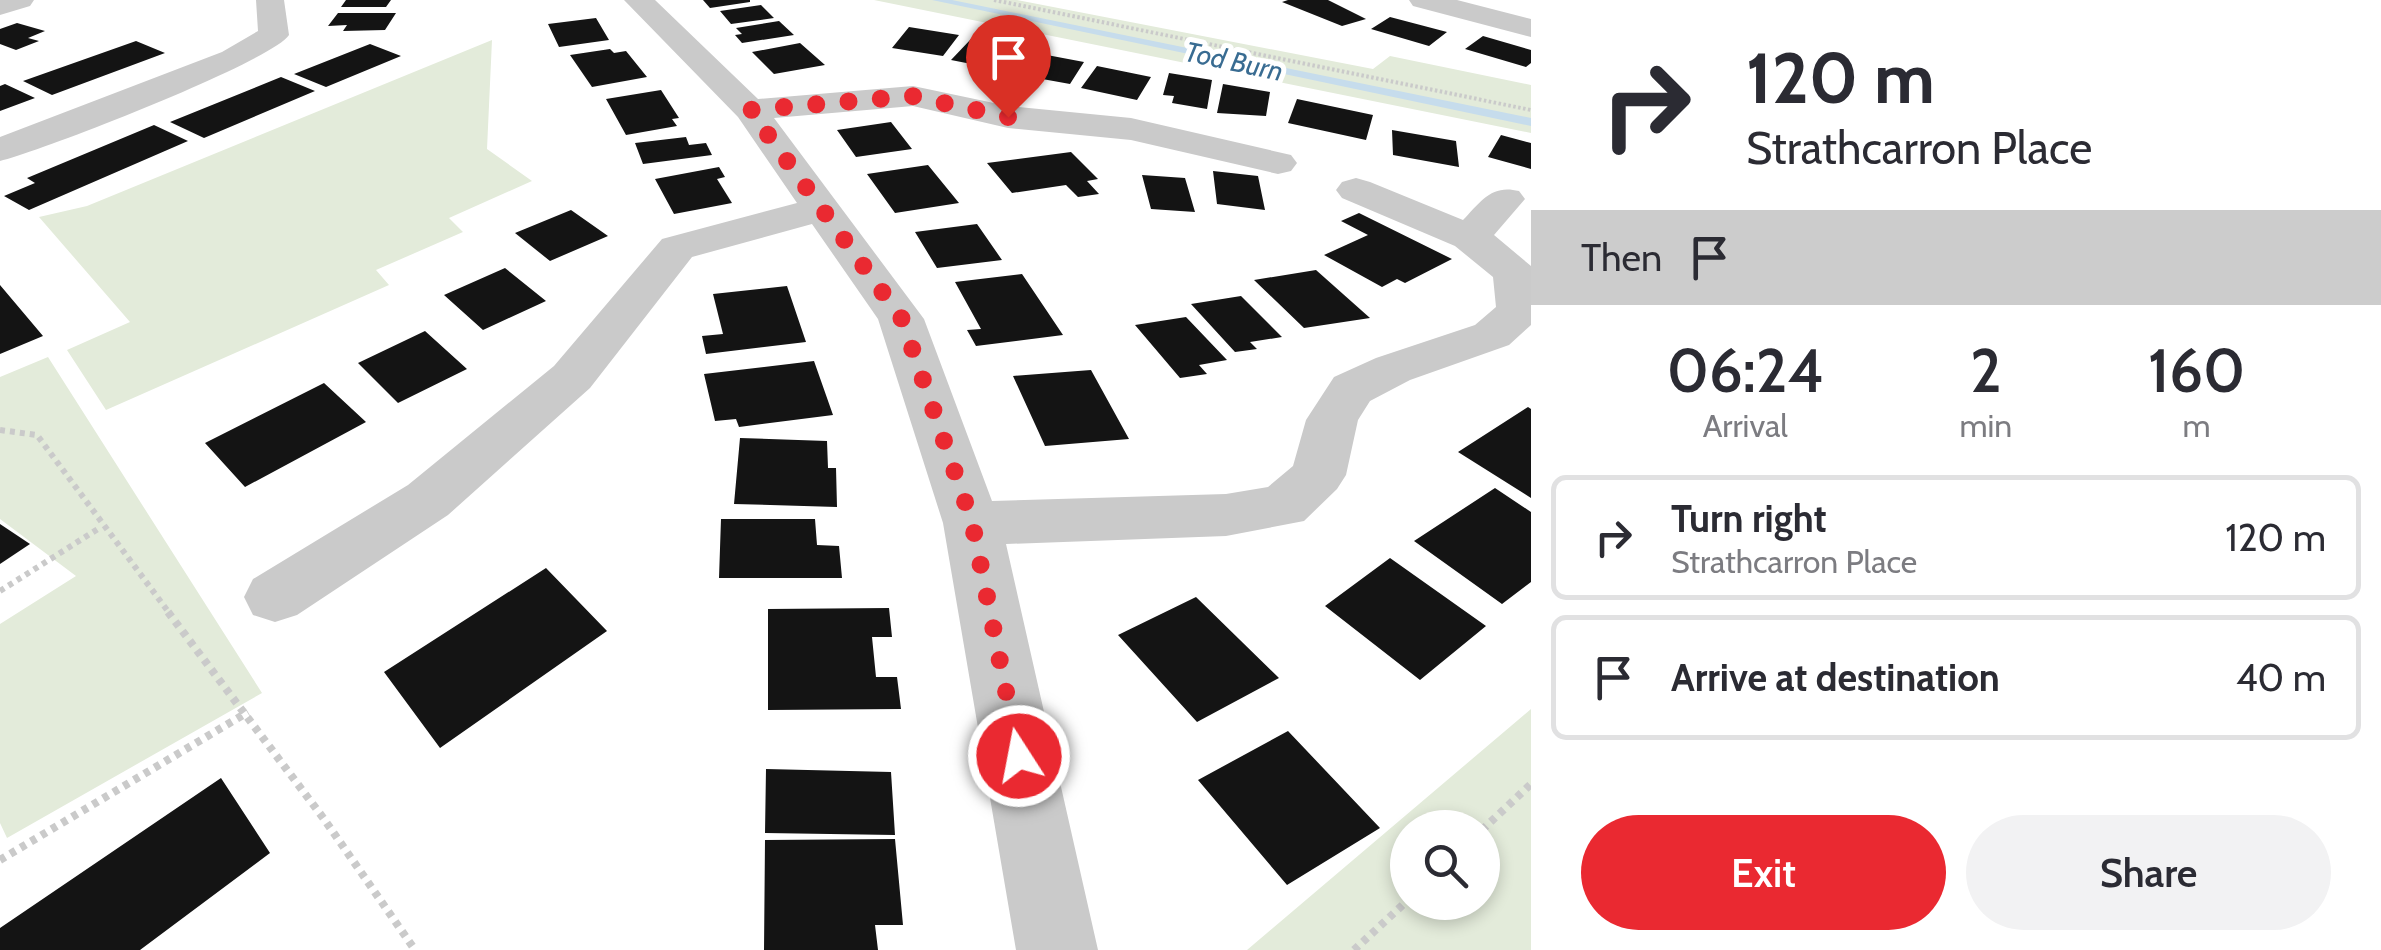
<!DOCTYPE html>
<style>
body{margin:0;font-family:Cabin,sans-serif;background:#f2f2f3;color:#2b2b33;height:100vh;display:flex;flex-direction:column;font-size:38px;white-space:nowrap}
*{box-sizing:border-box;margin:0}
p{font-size:32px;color:#7c7c81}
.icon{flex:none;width:55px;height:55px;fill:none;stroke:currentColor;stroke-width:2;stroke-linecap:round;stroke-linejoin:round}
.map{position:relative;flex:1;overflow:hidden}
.drawer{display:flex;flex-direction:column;background:#fff;width:850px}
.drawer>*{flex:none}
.guide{background:#fff;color:#2b2b33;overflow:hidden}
.controls{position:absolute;left:1390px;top:810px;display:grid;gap:20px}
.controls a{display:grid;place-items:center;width:110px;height:110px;border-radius:50%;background:#fff;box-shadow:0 5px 15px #0003;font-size:50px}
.pin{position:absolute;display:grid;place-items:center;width:85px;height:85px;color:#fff;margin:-102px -42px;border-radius:50% 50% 50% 0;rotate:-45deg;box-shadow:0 0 10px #0007}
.pin .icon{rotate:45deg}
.me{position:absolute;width:110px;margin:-55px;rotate:349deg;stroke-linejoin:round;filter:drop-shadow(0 0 8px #0008)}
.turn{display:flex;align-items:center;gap:35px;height:210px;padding:0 50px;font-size:45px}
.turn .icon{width:130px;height:130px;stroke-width:2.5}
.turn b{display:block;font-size:70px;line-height:85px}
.then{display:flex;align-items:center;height:95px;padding:0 50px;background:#0003;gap:20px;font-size:38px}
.eta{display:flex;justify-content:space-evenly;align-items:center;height:170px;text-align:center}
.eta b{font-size:60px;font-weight:600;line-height:70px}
.button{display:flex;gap:20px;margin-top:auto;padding:20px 50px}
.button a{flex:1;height:115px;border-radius:60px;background:#ea2931;color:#fff;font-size:40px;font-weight:600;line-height:115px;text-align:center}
.button a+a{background:#f2f2f3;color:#2b2b33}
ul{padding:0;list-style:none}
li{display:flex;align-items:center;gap:30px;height:125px;margin:0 20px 15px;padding:0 30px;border:5px solid #e1e1e2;border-radius:15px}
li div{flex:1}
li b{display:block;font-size:38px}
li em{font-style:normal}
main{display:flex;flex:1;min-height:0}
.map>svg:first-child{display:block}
</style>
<main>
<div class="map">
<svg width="1531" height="950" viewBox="0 0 1531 950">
<rect width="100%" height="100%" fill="#fff"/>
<path fill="#e3ebda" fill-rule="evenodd" d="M874,0H1017L1373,69L1390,56L1531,85V133Z
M492,40L487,149L532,181L449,218L463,232L376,270L389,285L106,410L67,350L130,322L39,217L87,206Z
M48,357L262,693L7,838L0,823V624L76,576L0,519V377Z
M1531,709V950H1247ZM1408,828H1482V902H1408Z"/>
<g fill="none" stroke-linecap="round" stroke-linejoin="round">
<path fill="#c6dcec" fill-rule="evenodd" d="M932,0H952L1531,118V126Z"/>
</g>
<path fill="#141414" d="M346,0H391L386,7H341Z
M703,0H750V2L710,8Z
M1288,0H1328L1366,19L1342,26L1282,2Z
M761,5L774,18L731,24L720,11Z
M338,13H396L385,30L343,31L347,25L328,26Z
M1390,17L1447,32L1429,46L1371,29Z
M596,18L609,40L559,47L548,24Z
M779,21L794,35L742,43L735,35L742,34L736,28Z
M17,23L45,31L28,38L39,41L16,50L0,44V29Z
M909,27L959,35L943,56L892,48Z
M1483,36L1531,50V63L1526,67L1465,49Z
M971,39L1020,49L1002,70L951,60Z
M136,41L165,53L52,95L23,81Z
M800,43L825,65L774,74L752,52Z
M370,44L401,56L326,87L294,74Z
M610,49L614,53L626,51L647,77L592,87L570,55Z
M1031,52L1084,62L1070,84L1015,74Z
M1097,66L1151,77L1137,100L1081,88Z
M1169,73L1212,80L1207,109L1172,103L1174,96L1163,95Z
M281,77L315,91L204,138L170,122Z
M5,84L35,98L0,111V86Z
M1223,84L1270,92L1266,116L1217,113Z
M661,90L679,118L672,119L677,126L626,135L606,99Z
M1297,99L1373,115L1366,140L1288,123Z
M891,122L912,149L856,157L837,130Z
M154,125L188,141L29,210L4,196L35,183L27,178Z
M1392,130L1456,141L1459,167L1393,155Z
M1501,135L1531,143V169L1488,157Z
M686,137L689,145L706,143L712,155L643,164L635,143Z
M1071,152L1098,179L1087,181L1099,194L1078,197L1066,185L1012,193L987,163Z
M928,165L959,203L895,213L867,174Z
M719,167L725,177L717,179L732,203L674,214L655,179Z
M1213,171L1258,176L1265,210L1217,204Z
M1142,175L1185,178L1195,212L1151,209Z
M571,210L608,236L550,261L515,233Z
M1359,213L1452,259L1405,283L1397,279L1382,287L1324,255L1368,235L1341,221Z
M977,224L1002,260L937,268L915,232Z
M505,268L546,301L483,330L444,295Z
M1316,270L1370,318L1304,328L1254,280Z
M1022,274L1063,335L976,346L967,330L981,329L955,282Z
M0,285L43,336L0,354Z
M787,286L806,342L706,354L702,336L723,334L713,294Z
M1241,296L1282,337L1250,342L1257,349L1235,352L1191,304Z
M1186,317L1227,360L1199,365L1207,374L1180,378L1135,325Z
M425,331L467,369L398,403L358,363Z
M814,361L833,415L739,427L736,419L715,421L704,374Z
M1091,370L1129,439L1045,446L1013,376Z
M324,383L366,422L245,487L205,443Z
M1528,407L1531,409V498L1458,452Z
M740,438L827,441L828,468H836L837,507L734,504Z
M1495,488L1531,512V582L1502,604L1414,541Z
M721,519H815L817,545L839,546L842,578H719Z
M0,524L30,544L0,564Z
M1390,558L1486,626L1420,680L1325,606Z
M546,568L607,631L440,748L384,672Z
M1196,597L1279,678L1197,722L1118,635Z
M889,608L892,637H872L876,677H897L901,709L768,710V609Z
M1288,731L1380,828L1287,885L1198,780Z
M766,769L891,772L895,835L765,833Z
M221,778L270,853L140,950H0V928Z
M895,839L903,925H875L878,950H764L765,840Z"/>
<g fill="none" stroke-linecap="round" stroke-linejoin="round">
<path stroke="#cacaca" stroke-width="4" stroke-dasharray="2.5 2.5" stroke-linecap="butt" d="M994,0L1531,110"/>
<path stroke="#cacaca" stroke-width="6" stroke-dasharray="5 5" stroke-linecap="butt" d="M0,430L37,435L170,614
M0,591L101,527"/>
<path stroke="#cacaca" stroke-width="8" stroke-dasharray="6 6" stroke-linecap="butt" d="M168,612L324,819L415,950
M1482,830L1531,784
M0,860L248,712
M1354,950L1408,900"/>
<path fill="#cacaca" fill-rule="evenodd" d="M0,0H34L30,6L0,15Z
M256,0H284L289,35C271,62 42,151 0,161V137L222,52L258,31Z
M624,0H655L758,99L913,86L1008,106L1131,118L1291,155L1297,163L1291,171L1278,174L1131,140L1008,128L913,106L774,118L924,319L992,501L1226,494L1268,487L1293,466L1306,420L1334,377L1376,358L1475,325L1496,307L1493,277L1455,246L1342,198L1336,190L1342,182L1356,178L1370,182L1463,220C1481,201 1492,184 1519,191L1525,199L1494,235L1531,266V325L1509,345L1410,380L1370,401L1358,420L1346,475L1337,489L1304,521L1226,536L1006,544L1098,950H1016L943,523L878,319L812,224L692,257L590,388L448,515L297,615L275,622L253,615L244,597L253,579L408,485L554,366L662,239L797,203L738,117Z
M1409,0H1457L1531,19V37L1413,6Z"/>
</g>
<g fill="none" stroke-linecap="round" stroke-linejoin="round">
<path stroke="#ea2931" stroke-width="18" stroke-dasharray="0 32.4" d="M1008,117L912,96L750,110L902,319L972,522L1019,756"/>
</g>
<g text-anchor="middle" stroke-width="10" stroke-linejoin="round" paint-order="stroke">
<g font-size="28" font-style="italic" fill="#396c92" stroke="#fff">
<text transform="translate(1234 61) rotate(12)" y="10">Tod Burn</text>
</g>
</g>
</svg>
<div class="controls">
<a><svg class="icon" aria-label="search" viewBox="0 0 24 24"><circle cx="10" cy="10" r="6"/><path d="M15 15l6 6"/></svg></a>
</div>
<div class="pin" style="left:1008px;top:117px;background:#d93025"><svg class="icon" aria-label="arrive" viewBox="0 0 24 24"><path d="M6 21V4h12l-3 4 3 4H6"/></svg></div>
<svg class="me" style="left:1019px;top:756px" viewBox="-20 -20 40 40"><circle r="17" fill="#ea2931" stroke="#fff" stroke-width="3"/><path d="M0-11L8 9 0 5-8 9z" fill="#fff"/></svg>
</div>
<section class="drawer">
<div class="guide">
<div class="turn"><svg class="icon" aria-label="right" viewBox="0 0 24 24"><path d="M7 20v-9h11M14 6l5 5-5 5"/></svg><div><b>120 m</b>Strathcarron Place</div></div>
<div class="then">Then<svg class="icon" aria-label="arrive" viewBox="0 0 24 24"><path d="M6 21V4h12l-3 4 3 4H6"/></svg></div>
</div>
<div class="eta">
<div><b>06:24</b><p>Arrival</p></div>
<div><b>2</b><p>min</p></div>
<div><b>160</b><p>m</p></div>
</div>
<ul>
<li><svg class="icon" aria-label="right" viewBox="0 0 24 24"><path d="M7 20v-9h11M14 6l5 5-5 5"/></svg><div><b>Turn right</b><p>Strathcarron Place</p></div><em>120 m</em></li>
<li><svg class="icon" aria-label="arrive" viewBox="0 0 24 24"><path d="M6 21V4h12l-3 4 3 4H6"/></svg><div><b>Arrive at destination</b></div><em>40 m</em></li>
</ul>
<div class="button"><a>Exit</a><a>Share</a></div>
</section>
</main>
